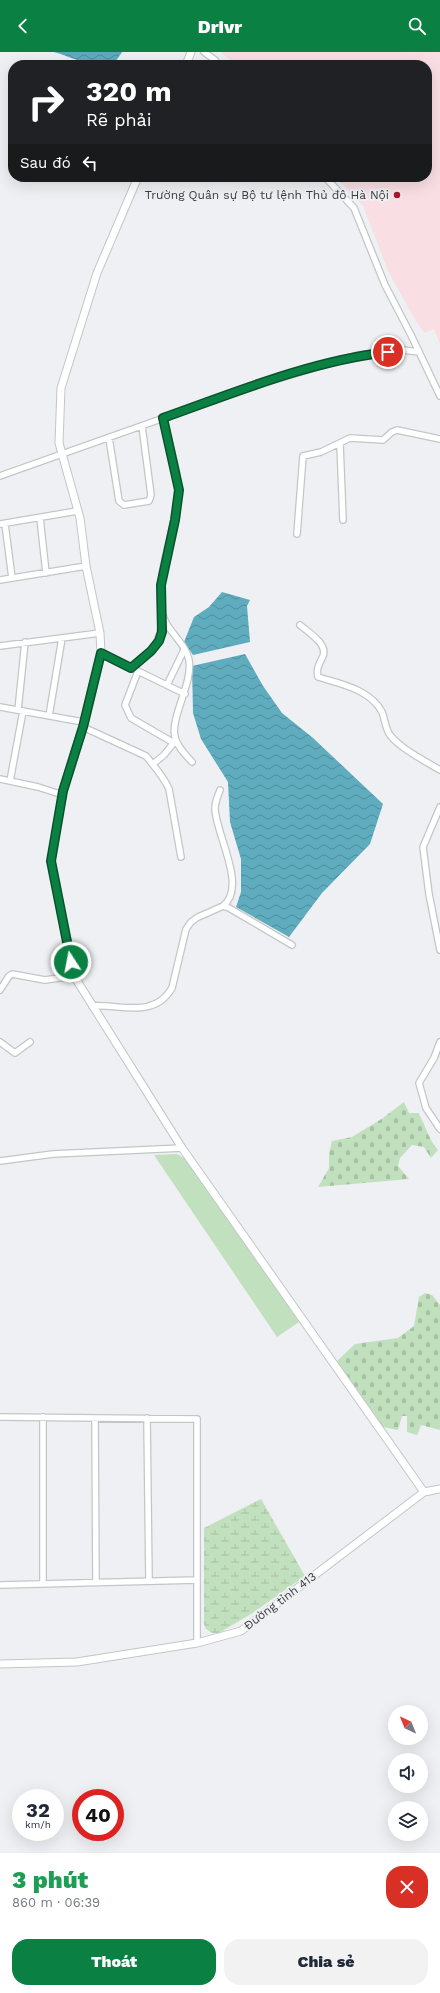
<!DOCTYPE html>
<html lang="vi">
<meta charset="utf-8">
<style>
body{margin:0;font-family:"Work Sans",sans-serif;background:#f2f2f3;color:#1f2937;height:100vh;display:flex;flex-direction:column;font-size:15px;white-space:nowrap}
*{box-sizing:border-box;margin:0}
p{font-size:13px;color:#747a83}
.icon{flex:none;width:22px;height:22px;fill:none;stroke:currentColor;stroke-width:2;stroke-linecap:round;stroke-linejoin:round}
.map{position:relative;height:1801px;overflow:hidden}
.details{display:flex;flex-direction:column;background:#fff;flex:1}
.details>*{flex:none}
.top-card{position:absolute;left:8px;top:8px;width:424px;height:122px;border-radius:16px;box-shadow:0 4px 16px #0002;background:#202124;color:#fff;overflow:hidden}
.needle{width:26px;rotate:317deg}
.tools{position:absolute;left:388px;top:1653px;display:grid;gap:8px}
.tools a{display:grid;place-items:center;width:40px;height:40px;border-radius:50%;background:#fff;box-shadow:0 4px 16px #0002;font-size:20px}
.speed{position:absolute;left:12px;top:1737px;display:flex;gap:8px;font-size:20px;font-weight:700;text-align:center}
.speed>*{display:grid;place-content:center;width:52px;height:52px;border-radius:50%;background:#fff;box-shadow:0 4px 16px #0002;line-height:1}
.speed small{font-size:10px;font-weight:400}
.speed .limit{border:6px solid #d22;background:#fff;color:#111}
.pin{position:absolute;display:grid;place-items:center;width:34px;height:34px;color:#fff;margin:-17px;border:2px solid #fff;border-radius:50%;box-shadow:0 1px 4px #0007}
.me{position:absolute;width:44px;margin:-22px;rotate:349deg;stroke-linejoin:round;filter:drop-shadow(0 0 3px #0008)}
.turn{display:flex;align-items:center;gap:14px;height:84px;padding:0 12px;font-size:18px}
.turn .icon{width:52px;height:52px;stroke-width:2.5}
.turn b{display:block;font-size:28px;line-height:34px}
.then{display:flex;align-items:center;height:38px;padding:0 12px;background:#0003;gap:8px;font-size:15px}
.round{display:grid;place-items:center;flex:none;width:42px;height:42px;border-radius:16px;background:#f2f2f3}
.headline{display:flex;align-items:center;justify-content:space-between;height:68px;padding:0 12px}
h1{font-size:24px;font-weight:800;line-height:30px;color:#1e9e55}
.action{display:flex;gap:8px;margin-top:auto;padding:8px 12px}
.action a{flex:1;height:46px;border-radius:16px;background:#0b8043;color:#fff;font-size:16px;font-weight:800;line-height:46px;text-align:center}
.action a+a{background:#f2f2f3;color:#1f2937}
header{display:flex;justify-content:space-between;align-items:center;height:52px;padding:0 12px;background:#0b8043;color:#fff;font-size:18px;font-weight:800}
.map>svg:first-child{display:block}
</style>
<header><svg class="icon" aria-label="back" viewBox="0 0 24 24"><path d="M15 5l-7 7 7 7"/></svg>Drivr<svg class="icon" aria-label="search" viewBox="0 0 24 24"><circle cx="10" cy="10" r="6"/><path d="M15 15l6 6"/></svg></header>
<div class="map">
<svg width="440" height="1801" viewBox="0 0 440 1801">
<defs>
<pattern id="wetland-marsh" width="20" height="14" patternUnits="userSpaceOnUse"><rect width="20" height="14" fill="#c1e0bd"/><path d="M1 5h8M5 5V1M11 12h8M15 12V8" fill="none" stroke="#a7c1a3"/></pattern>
<pattern id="cemetery-stones" width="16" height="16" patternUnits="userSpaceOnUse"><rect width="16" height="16" fill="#c1e0bd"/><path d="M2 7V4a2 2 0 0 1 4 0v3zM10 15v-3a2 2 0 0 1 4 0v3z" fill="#a7c1a3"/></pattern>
<pattern id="water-waves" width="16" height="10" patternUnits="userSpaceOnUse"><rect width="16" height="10" fill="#5facbe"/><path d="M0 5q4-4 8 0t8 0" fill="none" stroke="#508d9c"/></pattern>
</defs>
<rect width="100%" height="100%" fill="#eef0f3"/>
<path fill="#f9dee3" d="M221,0H440V292L434,277L424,281L416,269L389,221L363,154L336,125H427V13H230L229,7Z"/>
<path fill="#c1e0bd" d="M177,1102L190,1110L299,1270L277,1285L154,1103Z"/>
<path fill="url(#wetland-marsh)" d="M261,1447L305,1524L251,1562L219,1581H212L206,1577L204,1572V1476Z"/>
<path fill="url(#cemetery-stones)" d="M404,1050L409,1061H418C426,1073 428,1087 438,1098L431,1106L424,1095L412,1093L400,1106L398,1114L409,1127L318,1135L329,1116V1101L332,1089L352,1085L383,1066Z
M425,1241L432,1243L440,1253V1378L421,1373L417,1383L407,1380V1364H402L398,1378L383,1375L337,1309L355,1292L398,1286L414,1274L419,1245Z"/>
<path fill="url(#water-waves)" d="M54,0H122C119,5 115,11 109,13C96,17 68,4 54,0Z
M222,540L250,548L247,554L250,590L193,603L184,590L194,565L209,555Z
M245,602L263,634L282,661L313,686L383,752L370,792L322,841L289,885L236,855L241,840V807L230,770L228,730L201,687L193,661L192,614Z"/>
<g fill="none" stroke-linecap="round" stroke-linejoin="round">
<g stroke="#c3c6c8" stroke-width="8">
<path id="minor" d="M204,0L215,8L218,13
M325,125L354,156L385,233L411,283L440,344
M163,366C167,385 180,424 178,441C176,479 157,516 161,555C163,578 185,588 189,608C193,632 170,665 175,685C177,695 186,703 192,710
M109,386L119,449L124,453L149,449L151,443L142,374
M340,392L343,468
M0,424L257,333L358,303L403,298L419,300
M40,466L46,521
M0,472L77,459
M5,472L12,526
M297,482L303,404L321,400L350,386L383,388L392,380L397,378L440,387
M0,528L86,514
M300,573C308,580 328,592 323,604C319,613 316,616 318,625C340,632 370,637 382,660C385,667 385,676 390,683C401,697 425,709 440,718
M0,594L100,581
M101,601L185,642
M131,616C150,600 161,593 162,567
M138,619L125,653L131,666L174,691
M167,633L184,598
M0,655L83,670
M18,658L25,590
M49,664L62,586
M83,675L146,704C154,714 164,725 169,737L181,805
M153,712L164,703L176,688
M0,727L38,735L63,743
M10,729L23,659
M220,738C218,744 215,750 215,756C215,781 248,835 223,854
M440,755L423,795L429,842L440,898
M0,938L9,924L12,922L45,928L74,924
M92,954C121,952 154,967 172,936L186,877L191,870L198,865L212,859L223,854L229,856L292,893
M0,990L15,1001L30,990
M440,990L434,1006L419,1031L426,1056L440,1077
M0,1109L53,1102L182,1096
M0,1365L197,1367V1591
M43,1365V1532
M95,1366L96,1530
M147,1366L149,1529
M0,1533L197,1528"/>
</g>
<g stroke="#c3c6c8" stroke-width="9">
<path id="tertiary" d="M186,13L191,0
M138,125L97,221L61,336L59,391L80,466L86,514L100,581L101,601L83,675L63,739L51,809L74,924L182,1096L424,1440"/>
</g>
<g stroke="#c3c6c8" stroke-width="9">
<path id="secondary" d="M0,1612L77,1610L197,1591L241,1579L424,1440L440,1437"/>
</g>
<use href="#minor" stroke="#fff" stroke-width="5.5"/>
<use href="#tertiary" stroke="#fff" stroke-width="7"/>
<use href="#secondary" stroke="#fff" stroke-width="7"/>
</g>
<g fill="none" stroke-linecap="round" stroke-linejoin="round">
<g stroke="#07532c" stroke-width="10">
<path id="route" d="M71,910L51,809L63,739L83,675L101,601L131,616L151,599L159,589L162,580L161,533L175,468L179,438L163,366C236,340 311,309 388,300"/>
</g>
<use href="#route" stroke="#0b8043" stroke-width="7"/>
</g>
<circle fill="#ab162f" stroke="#eef0f3" stroke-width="1.5" cx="397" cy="143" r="4"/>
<g text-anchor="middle" stroke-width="4" stroke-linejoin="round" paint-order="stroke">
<g font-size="12" fill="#3b3c3d" stroke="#eef0f3" text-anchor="end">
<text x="389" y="147">Trường Quân sự Bộ tư lệnh Thủ đô Hà Nội</text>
</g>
<g font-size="12" fill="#3b3c3d" stroke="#eef0f3">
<text transform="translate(280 1549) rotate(-37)" y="4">Đường tỉnh 413</text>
</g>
</g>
</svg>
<div class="tools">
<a><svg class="needle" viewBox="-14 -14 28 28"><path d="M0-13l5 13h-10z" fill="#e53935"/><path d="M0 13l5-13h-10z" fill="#747a83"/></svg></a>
<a><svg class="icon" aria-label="sound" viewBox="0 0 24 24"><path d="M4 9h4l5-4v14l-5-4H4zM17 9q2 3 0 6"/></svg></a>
<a><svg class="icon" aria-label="layers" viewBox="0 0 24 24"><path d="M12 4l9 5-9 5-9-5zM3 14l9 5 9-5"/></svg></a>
</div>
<div class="speed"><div>32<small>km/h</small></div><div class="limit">40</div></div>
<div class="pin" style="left:388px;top:300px;background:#d93025"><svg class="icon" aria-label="arrive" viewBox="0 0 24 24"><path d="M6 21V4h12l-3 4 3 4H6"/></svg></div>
<svg class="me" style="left:71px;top:910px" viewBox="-20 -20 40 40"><circle r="17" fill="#0b8043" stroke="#fff" stroke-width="3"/><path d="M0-11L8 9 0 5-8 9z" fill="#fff"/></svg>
<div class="top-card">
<div class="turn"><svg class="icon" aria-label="right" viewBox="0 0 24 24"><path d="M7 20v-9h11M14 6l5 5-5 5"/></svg><div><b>320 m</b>Rẽ phải</div></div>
<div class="then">Sau đó<svg class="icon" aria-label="left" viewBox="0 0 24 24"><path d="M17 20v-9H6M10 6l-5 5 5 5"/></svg></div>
</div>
</div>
<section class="details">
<div class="headline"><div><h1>3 phút</h1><p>860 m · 06:39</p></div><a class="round" style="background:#d93025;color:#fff"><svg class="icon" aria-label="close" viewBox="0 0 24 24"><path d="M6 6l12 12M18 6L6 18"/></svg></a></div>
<div class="action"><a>Thoát</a><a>Chia sẻ</a></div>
</section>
